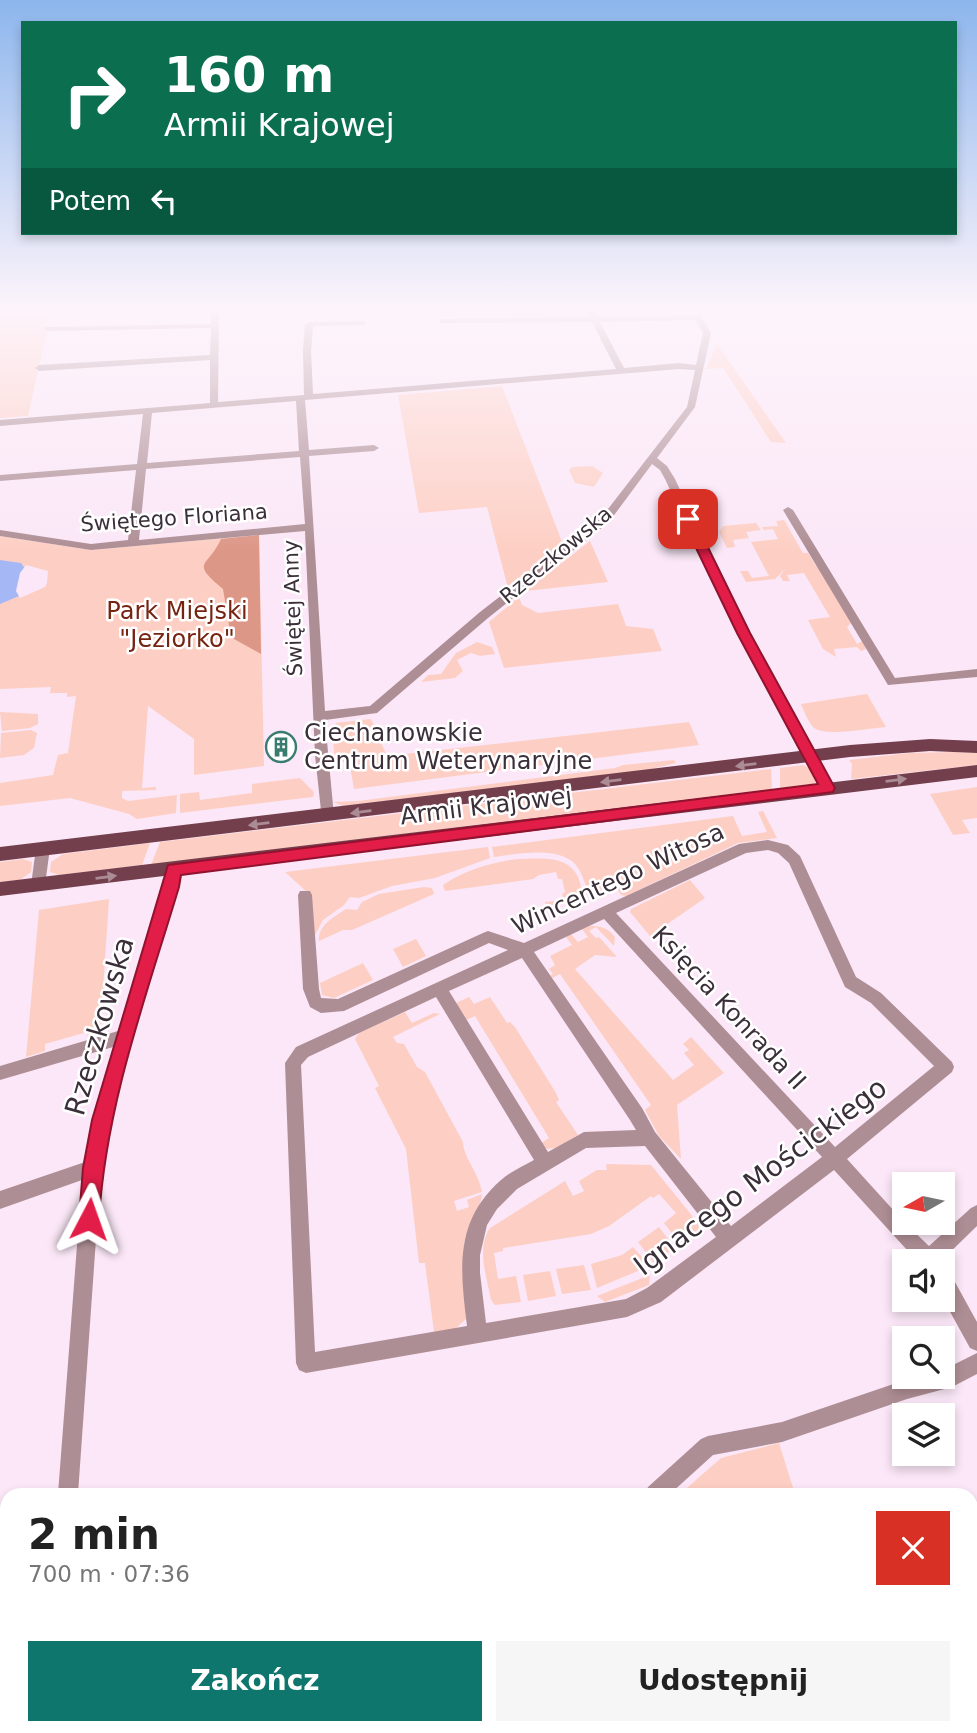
<!DOCTYPE html>
<html lang="pl">
<meta charset="utf-8">
<style>
body{margin:0;font-family:"DejaVu Sans",sans-serif;background:#f6f6f6;color:#222;height:100vh;display:flex;flex-direction:column;font-size:26px;white-space:nowrap}
*{box-sizing:border-box;margin:0}
p{font-size:23px;color:#767676}
.icon{flex:none;width:38px;height:38px;fill:none;stroke:currentColor;stroke-width:2;stroke-linecap:round;stroke-linejoin:round}
.map{position:relative;flex:1;overflow:hidden}
.drawer{position:absolute;left:0px;top:1488px;width:978px;height:247px;display:flex;flex-direction:column;background:#fff;border-radius:21px 21px 0 0;box-shadow:0 4px 10px #0003}
.drawer>*{flex:none}
.hud{position:absolute;left:21px;top:21px;width:936px;height:214px;border-radius:0px;box-shadow:0 4px 10px #0003;background:#0b6e4f;color:#fff;overflow:hidden}
.needle{width:46px;rotate:261deg}
.controls{position:absolute;left:892px;top:1172px;display:grid;gap:14px}
.controls a{display:grid;place-items:center;width:63px;height:63px;border-radius:0px;background:#fff;box-shadow:0 4px 10px #0003;font-size:35px}
.pin{position:absolute;display:grid;place-items:center;width:60px;height:60px;color:#fff;margin:-30px;border-radius:14px;box-shadow:0 4px 10px #0006}
.me{position:absolute;width:77px;margin:-38px;rotate:4deg;stroke-linejoin:round;filter:drop-shadow(0 0 5px #0008)}
.turn{display:flex;align-items:center;gap:24px;height:147px;padding:0 28px;font-size:32px}
.turn .icon{width:91px;height:91px;stroke-width:2.5}
.turn b{display:block;font-size:49px;line-height:60px}
.then{display:flex;align-items:center;height:66px;padding:0 28px;background:#0003;gap:14px;font-size:26px}
.round{display:grid;place-items:center;flex:none;width:74px;height:74px;border-radius:0px;background:#f6f6f6}
.head{display:flex;align-items:center;justify-content:space-between;height:119px;padding:0 28px}
h1{font-size:42px;font-weight:800;line-height:52px}
.cta{display:flex;gap:14px;margin-top:auto;padding:14px 28px}
.cta a{flex:1;height:80px;border-radius:0px;background:#0f766e;color:#fff;font-size:28px;font-weight:800;line-height:80px;text-align:center}
.cta a+a{background:#f6f6f6;color:#222}
.map>svg:first-child{display:block}
</style>
<div class="map">
<svg width="977" height="1733" viewBox="0 0 977 1733">
<rect width="100%" height="100%" fill="#fbe7f7"/>
<path fill="#fdcfc4" d="M0,308H52L28,416L0,418Z
M717,344L786,443L771,442L723,368L706,369Z
M502,386L564,547L509,592L487,507L419,513L398,395Z
M592,466L603,473L594,487L575,483L569,470L572,467Z
M784,520L803,553H808L816,566H819L852,622L847,627L857,644L864,640L866,649L861,651L857,647L834,649L836,657L823,649L808,620L830,617L804,573L787,575L790,581H783L780,576L785,569L775,579L746,582L740,571H748L752,578L769,576L751,542L778,539L773,529L764,530L762,527L778,526L776,521Z
M756,523L761,530L746,532L749,538L733,540L735,547L727,548L719,532L723,526Z
M259,535L264,766L194,775V739L148,706L142,788L156,787V790L122,791V798L128,801L177,795L176,813L137,819L129,814L70,798L0,806V783L53,775L58,755L68,753L76,696L67,697V693H50L51,687L0,689V536L91,550Z
M590,541L608,582L526,591Z
M519,597L522,605L538,613L618,604L626,626L653,629L662,651L504,668L489,622Z
M477,642L492,647L495,654L480,656L471,653L457,660L463,671L455,678L421,682L428,675L441,674L456,653Z
M867,694L886,727C871,728 826,737 814,728C808,722 804,711 801,704Z
M0,712L38,714V724L30,728L2,731Z
M371,719L387,756L689,722L699,745L354,789L349,761L335,763L332,727L336,723Z
M31,730L37,733L34,748L24,755L0,758L1,733Z
M954,752L977,753V765L851,779L852,764L849,760L909,753Z
M674,760L676,763L639,772L343,806L333,802L358,801L615,768L623,765Z
M803,765L811,769L816,779L814,784L780,788V768Z
M771,769L772,789L151,865L160,842Z
M300,778L314,792L313,797L180,813V794L199,792L200,800L252,793V784Z
M977,787V818L962,820L970,833L953,835L930,794Z
M763,811L777,838L738,843L626,896L621,895L613,881L603,883L607,892L590,894C584,884 583,873 575,864C558,846 517,854 494,857L492,847L733,816L742,836L767,832L758,812Z
M150,843L142,865L59,875L50,872L51,862L63,854Z
M488,847L490,858L435,878L392,886L359,898L350,897L344,905L323,920L314,937L308,893L285,872Z
M23,859L32,862L31,872L20,880L0,882V862Z
M517,859C539,859 567,854 578,877C581,884 582,891 580,899L572,903L546,906L545,902L564,900L562,894L565,892L562,879H558L556,872L539,875L533,879L445,891L443,885C466,870 490,863 517,859Z
M690,880L705,898L650,936L630,912L631,909Z
M424,887L432,888L434,894L352,930H343L319,941C318,925 334,917 346,909L357,910L362,902L379,894Z
M109,899L100,1035L88,1038L87,1032L45,1044V1051L26,1057L39,910Z
M590,926C601,926 608,928 615,937L614,946L596,927L589,931L596,938L599,937L617,957L595,955L575,969L673,1080L694,1065L684,1053L689,1050L683,1044L691,1037L724,1073L677,1105L681,1159L659,1136L645,1110L651,1105L560,974L550,979L548,977L553,974L549,969L555,965L550,956L572,945L566,937L571,934L578,942L588,937L582,929Z
M416,939L426,956L403,967L393,949Z
M363,963L373,980L334,998L322,995L320,983Z
M469,997L474,1004L490,997L507,1023L510,1022L515,1027L556,1093L559,1100L556,1102L578,1135C564,1143 554,1155 538,1145L549,1138L475,1016L464,1021L454,1004Z
M405,1012L412,1023L434,1013L440,1014L393,1037L397,1043L404,1044L417,1067L425,1072L463,1142C463,1157 479,1173 482,1192L454,1201L457,1211L469,1207L467,1200L482,1194C480,1214 466,1227 464,1246C462,1269 472,1297 466,1319L455,1329L434,1332L425,1263H419L406,1149L375,1088L379,1086L355,1039L359,1033Z
M606,1164L651,1165L698,1223L699,1229L680,1244L664,1223L676,1213L659,1194L653,1198L651,1196L609,1226L591,1234L503,1248V1251L494,1253L498,1279L516,1276L521,1302L495,1305L491,1300C487,1278 476,1248 490,1228L565,1181L573,1196L584,1191L579,1181L597,1170H607Z
M659,1227L675,1248L654,1263L638,1242Z
M633,1247L650,1266L597,1288L591,1264L622,1255Z
M584,1265L591,1290L562,1294L556,1269Z
M550,1271L556,1296L528,1301L523,1275Z
M650,1275L649,1285L605,1302L597,1296Z
M779,1443L795,1494H680L721,1458Z
M661,1727H798L800,1733H662Z"/>
<path fill="#dd9786" d="M259,535L261,654L234,639L230,631L223,589C189,561 208,568 221,539Z"/>
<path fill="#a5b8f5" d="M0,560L21,563L38,588L0,604Z"/>
<path fill="#fbe7f7" d="M26,565L48,571L47,583L45,587L20,598L16,591L20,573Z"/>
<g fill="none" stroke-linecap="round" stroke-linejoin="round">
<path fill="#ae8e95" fill-rule="evenodd" d="M211,308H219L218,402L304,395L303,351L305,324L309,322L363,321L367,323L363,325L313,326L311,351L313,394L616,369L592,322L440,323V319H443L590,317L585,308H593L597,317L701,316L711,333L695,407L657,458L667,466L675,479L728,592L835,788L833,791H823L821,788L718,592L665,479L660,470L652,464L609,522L488,618L377,713L325,720L334,816L332,820H322L315,755L305,531L91,550L0,536V530L91,544L128,540L136,470L0,481V475L137,464L143,414L0,426V420L210,403V360L39,371L35,368L39,365L210,355L211,328L48,331L44,329L45,327L211,324ZM695,320L703,333L696,365L679,363L624,368L600,322ZM679,369L695,370L687,407L601,518L480,612L370,706L325,711L309,456L374,451L379,448L374,445L309,450L305,400ZM296,401L299,451L147,463L152,413ZM300,457L305,524L139,540L146,469Z
M788,507L793,510L895,678L977,669V677L888,685L783,510Z
M768,840L788,845L800,856L856,977L881,993L952,1062L954,1067L952,1072L847,1159L905,1223L929,1246L971,1208L977,1205V1226L940,1262H918L834,1170L661,1302L627,1317L306,1373L299,1370L296,1363L285,1063L296,1047L508,950L489,943L344,1011L321,1013L310,1007L303,989L298,895L300,891H310L312,895L319,989L321,998L338,999L483,933L488,931L524,943L739,844ZM768,850L778,853L789,863L845,987L871,1003L934,1066L835,1147L616,913L746,853ZM604,919L822,1157L731,1226L655,1132L642,1108L534,952ZM522,958L630,1120L636,1130L584,1132L548,1152L449,991ZM436,997L534,1160C523,1166 510,1172 501,1180C454,1221 460,1270 467,1326L315,1352L301,1065L308,1057ZM645,1146L716,1237L647,1288L626,1299L486,1323L480,1273V1255L487,1225L497,1209L517,1189L586,1148Z
M43,843L48,844L50,848L45,885L43,889H33L31,885L36,848L38,844Z
M173,863L178,865L180,869L178,887L123,1066L101,1168L78,1494H58L82,1180L0,1209V1191L85,1162L113,1047L0,1080V1066L118,1031L164,887L168,865Z
M943,1271L950,1273L977,1322V1351L970,1348L943,1299Z
M977,1353V1374L952,1387L907,1399L782,1442L713,1455L670,1494H645L648,1487L701,1439L708,1436L782,1422L914,1377H943V1370Z
M39,1727H63V1733H39Z"/>
<path fill="#733f4d" fill-rule="evenodd" d="M930,739L977,741V753L930,751L850,757L0,861V847L850,745Z
M977,765V777L0,896V882Z"/>
</g>
<defs><path id="oneway-solid" d="M-6-.8H1V-3.2L6.5 0L1 3.2V.8H-6Z" transform="scale(1.75)"/></defs>
<g fill="#ab8c94">
<use href="#oneway-solid" transform="translate(746 765) rotate(173)"/>
<use href="#oneway-solid" transform="translate(896 780) rotate(-7)"/>
<use href="#oneway-solid" transform="translate(611 781) rotate(173)"/>
<use href="#oneway-solid" transform="translate(361 812) rotate(173)"/>
<use href="#oneway-solid" transform="translate(259 824) rotate(173)"/>
<use href="#oneway-solid" transform="translate(106 877) rotate(-7)"/>
</g>
<linearGradient id="sky" x2="0" y2="1"><stop stop-color="#8db6ed"/><stop offset="0.56" stop-color="#fdf4fb"/><stop offset="1" stop-color="#fdf4fb" stop-opacity="0"/></linearGradient>
<rect width="977" height="551" fill="url(#sky)"/>
<path fill="#e11d48" stroke="#92132f" stroke-width="2" d="M684,517L694,519L750,633L835,788L833,792L181,875L179,887C146,997 106,1104 99,1219L96,1226L89,1229L82,1226L79,1219L83,1168L92,1120L168,865L818,784L737,633L682,519Z"/>
<defs>
<g id="building-ring" transform="scale(1.575)"><circle r="9.5" fill="#fff" stroke="#3a7d70" stroke-width="1.5"/><path d="M-4-6H4V6H1V3H-1V6H-4ZM-2.5-4.3h1.7v1.8h-1.7ZM.8-4.3h1.7v1.8H.8ZM-2.5-1h1.7V.8h-1.7ZM.8-1h1.7V.8H.8Z" fill="#3a7d70"/></g>
</defs>
<g fill-rule="evenodd">
<use href="#building-ring" x="281" y="747"/>
</g>
<g text-anchor="middle" stroke-width="5" stroke-linejoin="round" paint-order="stroke">
<g font-size="21" fill="#3b2f39" stroke="#fff">
<text transform="translate(174 518) rotate(-4)" y="7">Świętego Floriana</text>
<text transform="translate(556 555) rotate(-40)" y="7">Rzeczkowska</text>
<text transform="translate(293 608) rotate(-92)" y="7">Świętej Anny</text>
</g>
<g font-size="24" fill="#762412" stroke="#fff">
<text x="177" y="619">Park Miejski<tspan x="177" dy="28">"Jeziorko"</tspan></text>
</g>
<g font-size="24" fill="#3b2f39" stroke="#fff" text-anchor="start">
<text x="304" y="741">Ciechanowskie<tspan x="304" dy="28">Centrum Weterynaryjne</tspan></text>
</g>
<g font-size="24" fill="#3b2f39" stroke="#fff">
<text transform="translate(486 806) rotate(-7)" y="8">Armii Krajowej</text>
<text transform="translate(618 879) rotate(-25)" y="8">Wincentego Witosa</text>
<text transform="translate(729 1008) rotate(47)" y="8">Księcia Konrada II</text>
</g>
<g font-size="28" fill="#3b2f39" stroke="#fff">
<text transform="translate(99 1026) rotate(-74)" y="10">Rzeczkowska</text>
<text transform="translate(760 1176) rotate(-37)" y="10">Ignacego Mościckiego</text>
</g>
</g>
</svg>
<div class="controls">
<a><svg class="needle" viewBox="-14 -14 28 28"><path d="M0-13l5 13h-10z" fill="#e53935"/><path d="M0 13l5-13h-10z" fill="#767676"/></svg></a>
<a><svg class="icon" aria-label="sound" viewBox="0 0 24 24"><path d="M4 9h4l5-4v14l-5-4H4zM17 9q2 3 0 6"/></svg></a>
<a><svg class="icon" aria-label="search" viewBox="0 0 24 24"><circle cx="10" cy="10" r="6"/><path d="M15 15l6 6"/></svg></a>
<a><svg class="icon" aria-label="layers" viewBox="0 0 24 24"><path d="M12 4l9 5-9 5-9-5zM3 14l9 5 9-5"/></svg></a>
</div>
<div class="pin" style="left:688px;top:519px;background:#d93025"><svg class="icon" aria-label="arrive" viewBox="0 0 24 24"><path d="M6 21V4h12l-3 4 3 4H6"/></svg></div>
<svg class="me" style="left:89px;top:1219px" viewBox="-20 -20 40 40"><path d="M0-17L14 15 0 8-14 15z" fill="#e11d48" stroke="#fff" stroke-width="4"/></svg>
<div class="hud">
<div class="turn"><svg class="icon" aria-label="right" viewBox="0 0 24 24"><path d="M7 20v-9h11M14 6l5 5-5 5"/></svg><div><b>160 m</b>Armii Krajowej</div></div>
<div class="then">Potem<svg class="icon" aria-label="left" viewBox="0 0 24 24"><path d="M17 20v-9H6M10 6l-5 5 5 5"/></svg></div>
</div>
<section class="drawer">
<div class="head"><div><h1>2 min</h1><p>700 m · 07:36</p></div><a class="round" style="background:#d93025;color:#fff"><svg class="icon" aria-label="close" viewBox="0 0 24 24"><path d="M6 6l12 12M18 6L6 18"/></svg></a></div>
<div class="cta"><a>Zakończ</a><a>Udostępnij</a></div>
</section>
</div>
